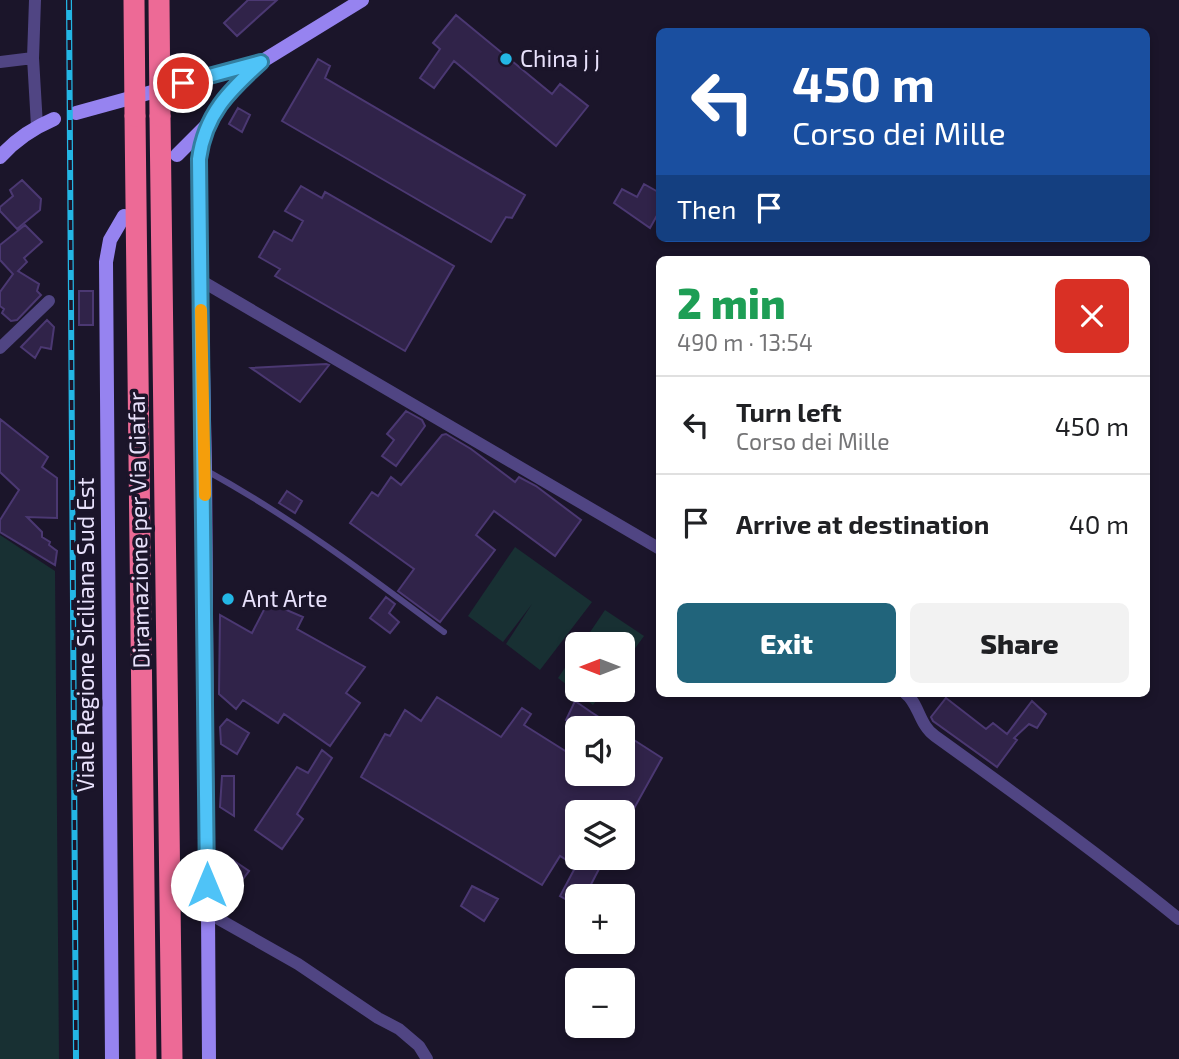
<!DOCTYPE html>
<meta charset="utf-8">
<style>
body{margin:0;font-family:"Exo 2",sans-serif;background:#f2f2f2;color:#202124;height:100vh;display:flex;flex-direction:column;font-size:26px;white-space:nowrap}
*{box-sizing:border-box;margin:0}
p{font-size:23px;color:#757577}
.icon{flex:none;width:38px;height:38px;fill:none;stroke:currentColor;stroke-width:2;stroke-linecap:round;stroke-linejoin:round}
.map{position:relative;flex:1;overflow:hidden}
.sheet{position:absolute;left:656px;top:256px;width:494px;height:441px;display:flex;flex-direction:column;background:#fff;border-radius:10px;box-shadow:0 4px 10px #0003}
.sheet>*{flex:none}
.top-card{position:absolute;left:656px;top:28px;width:494px;height:214px;border-radius:10px;box-shadow:0 4px 10px #0003;background:#1a4fa0;color:#fff;overflow:hidden}
.needle{width:46px;rotate:270deg}
.tools{position:absolute;left:565px;top:632px;display:grid;gap:14px}
.tools a{display:grid;place-items:center;width:70px;height:70px;border-radius:10px;background:#fff;box-shadow:0 4px 10px #0003;font-size:35px}
.pin{position:absolute;display:grid;place-items:center;width:60px;height:60px;color:#fff;margin:-30px;border:4px solid #fff;border-radius:50%;box-shadow:0 2px 7px #0007}
.me{position:absolute;width:77px;margin:-38px;rotate:0deg;stroke-linejoin:round;filter:drop-shadow(0 0 5px #0008)}
.turn{display:flex;align-items:center;gap:24px;height:147px;padding:0 21px;font-size:32px}
.turn .icon{width:91px;height:91px;stroke-width:2.5}
.turn b{display:block;font-size:49px;line-height:60px}
.then{display:flex;align-items:center;height:66px;padding:0 21px;background:#0003;gap:14px;font-size:26px}
.round{display:grid;place-items:center;flex:none;width:74px;height:74px;border-radius:10px;background:#f2f2f2}
.overview{display:flex;align-items:center;justify-content:space-between;height:119px;padding:0 21px}
h1{font-size:42px;font-weight:800;line-height:52px;color:#1e9e55}
.primary-button{display:flex;gap:14px;margin-top:auto;padding:14px 21px}
.primary-button a{flex:1;height:80px;border-radius:10px;background:#21647b;color:#fff;font-size:28px;font-weight:800;line-height:80px;text-align:center}
.primary-button a+a{background:#f2f2f2;color:#202124}
ul{padding:0;list-style:none}
li{display:flex;align-items:center;gap:21px;height:98px;padding:0 21px;border-top:2px solid #e0e0e0}
li div{flex:1}
li b{display:block;font-size:26px}
li em{font-style:normal}
.map>svg:first-child{display:block}
</style>
<div class="map">
<svg width="1179" height="1059" viewBox="0 0 1179 1059">
<rect width="100%" height="100%" fill="#1b152a"/>
<path fill="#183033" d="M0,535L55,571L59,1059H0Z
M515,547L592,602L540,670L506,644L532,604L503,642L468,616Z
M605,610L644,636L623,665V644H582Z
M577,650L578,690H604L593,705L558,678Z"/>
<path fill="#302349" stroke="#4b3872" stroke-width="2" d="M248,0H277L237,36L224,23Z
M456,15L552,94L560,84L588,106L556,146L454,61L434,88L420,78L440,49L433,43Z
M318,59L330,66L325,78L525,195L512,218L506,217L491,242L282,121Z
M238,108L250,115L242,132L229,124Z
M22,180L41,199L40,210L17,229L0,211V207L13,196L10,190Z
M644,184L660,193V210L650,228L614,203L622,189L637,197Z
M301,186L322,198L325,192L454,266L405,351L275,276L280,269L259,257L274,231L292,241L303,221L285,211Z
M25,225L42,242L24,258L27,262L18,271L39,284L37,291L41,295L17,320L11,321L2,313L4,309L0,306V292L13,274L0,260V245Z
M79,291H93V325H79Z
M47,320L54,327L51,349L41,347L35,358L21,347Z
M326,364L329,365L300,402L251,368Z
M406,411L422,420L425,426L396,466L382,456L394,440L387,434Z
M0,419L48,457L42,467L57,478V518L27,517L42,532V537L50,542L49,545L57,551L55,565L0,532V520L19,490L0,472Z
M446,434L471,449L515,482L519,477L536,486L581,520L555,556L494,511L476,535L495,550L440,622L398,591L414,569L350,523L372,492L378,496L391,477L401,485L442,435Z
M287,491L302,501L295,513L279,503Z
M386,597L395,604L389,613L399,622L390,633L370,618Z
M268,602L303,617L297,629L365,667L346,693L360,703L330,746L284,714L278,723L243,700L236,709L219,694L220,615L252,633Z
M437,697L501,737L522,708L531,714L524,725L578,759V774H623V733L662,758L632,812H578V858H602L597,865L600,867L585,896H578V906L560,896L576,866L560,856L542,885L361,777L385,734L390,736L405,710L421,721Z
M946,698L986,729L993,723L1007,734L1032,701L1046,714L1037,728L1029,724L1014,738L1017,740L997,767L933,721L931,717Z
M575,701L591,712L616,728H579L566,720Z
M227,719L249,733L237,754L221,744L220,727Z
M322,750L332,758L297,814L303,819L282,849L255,830L297,767L308,773Z
M222,776H234V816L220,807Z
M224,854L249,871L243,879L219,861Z
M472,886L498,899L484,921L461,906Z"/>
<g fill="none" stroke-linecap="round" stroke-linejoin="round">
<path stroke="#504583" stroke-width="6" d="M207,471C291,517 368,575 444,632"/>
<path stroke="#504583" stroke-width="12" d="M35,0L33,58L37,126
M0,62L33,58
M200,280L660,549
M0,348L49,301
M905,693C919,703 919,725 935,736C1017,795 1100,855 1179,919
M208,913L298,964L378,1018L399,1029L419,1046L427,1059"/>
<path stroke="#9683f0" stroke-width="14" d="M76,113L261,62L362,0
M177,155L205,127
M0,157C16,139 33,128 54,119
M112,1059L106,262L110,240L124,216
M209,1059L205,471L199,159C205,114 229,92 261,62"/>
<path stroke="#ed6a96" stroke-width="21" d="M135,116L146,1059
M160,116L172,1059"/>
<g stroke="#23b6e5" stroke-width="6">
<path id="rail" d="M69,0L76,1059"/>
</g>
<use href="#rail" stroke="#1b152a" stroke-width="3.5" stroke-dasharray="10" stroke-linecap="butt"/>
<path stroke="#ed6a96" stroke-width="21" d="M134,0L135,116
M159,0L160,116"/>
</g>
<g fill="none" stroke-linecap="round" stroke-linejoin="round">
<g stroke="#337fa1" stroke-width="18">
<path id="route" d="M183,83L261,62C229,91 205,114 199,159L207,885"/>
</g>
<use href="#route" stroke="#4fc3f7" stroke-width="12"/>
<path stroke="#f59e0b" stroke-width="12" d="M201,310L205,495"/>
</g>
<g fill="#23b6e5" stroke="#1b152a" stroke-width="2.5">
<circle cx="506" cy="59" r="7"/>
<circle cx="228" cy="599" r="7"/>
</g>
<g text-anchor="middle" stroke-width="7" stroke-linejoin="round" paint-order="stroke">
<g font-size="23" fill="#e8e1fb" stroke="#1b152a" text-anchor="start">
<text x="520" y="67">China j j</text>
<text x="242" y="607">Ant Arte</text>
</g>
<g font-size="23" fill="#e8e1fb" stroke="#1b152a">
<text transform="translate(139 530) rotate(-91)" y="8">Diramazione per Via Giafar</text>
<text transform="translate(86 635) rotate(-90)" y="8">Viale Regione Siciliana Sud Est</text>
</g>
</g>
</svg>
<div class="tools">
<a><svg class="needle" viewBox="-14 -14 28 28"><path d="M0-13l5 13h-10z" fill="#e53935"/><path d="M0 13l5-13h-10z" fill="#757577"/></svg></a>
<a><svg class="icon" aria-label="sound" viewBox="0 0 24 24"><path d="M4 9h4l5-4v14l-5-4H4zM17 9q2 3 0 6"/></svg></a>
<a><svg class="icon" aria-label="layers" viewBox="0 0 24 24"><path d="M12 4l9 5-9 5-9-5zM3 14l9 5 9-5"/></svg></a>
<a>+</a>
<a>−</a>
</div>
<div class="pin" style="left:183px;top:83px;background:#d93025"><svg class="icon" aria-label="arrive" viewBox="0 0 24 24"><path d="M6 21V4h12l-3 4 3 4H6"/></svg></div>
<svg class="me" style="left:207px;top:885px" viewBox="-20 -20 40 40"><circle r="19" fill="#fff"/><path d="M0-13L10 11 0 6-10 11z" fill="#4fc3f7"/></svg>
<div class="top-card">
<div class="turn"><svg class="icon" aria-label="left" viewBox="0 0 24 24"><path d="M17 20v-9H6M10 6l-5 5 5 5"/></svg><div><b>450 m</b>Corso dei Mille</div></div>
<div class="then">Then<svg class="icon" aria-label="arrive" viewBox="0 0 24 24"><path d="M6 21V4h12l-3 4 3 4H6"/></svg></div>
</div>
<section class="sheet">
<div class="overview"><div><h1>2 min</h1><p>490 m · 13:54</p></div><a class="round" style="background:#d93025;color:#fff"><svg class="icon" aria-label="close" viewBox="0 0 24 24"><path d="M6 6l12 12M18 6L6 18"/></svg></a></div>
<ul>
<li><svg class="icon" aria-label="left" viewBox="0 0 24 24"><path d="M17 20v-9H6M10 6l-5 5 5 5"/></svg><div><b>Turn left</b><p>Corso dei Mille</p></div><em>450 m</em></li>
<li><svg class="icon" aria-label="arrive" viewBox="0 0 24 24"><path d="M6 21V4h12l-3 4 3 4H6"/></svg><div><b>Arrive at destination</b></div><em>40 m</em></li>
</ul>
<div class="primary-button"><a>Exit</a><a>Share</a></div>
</section>
</div>
